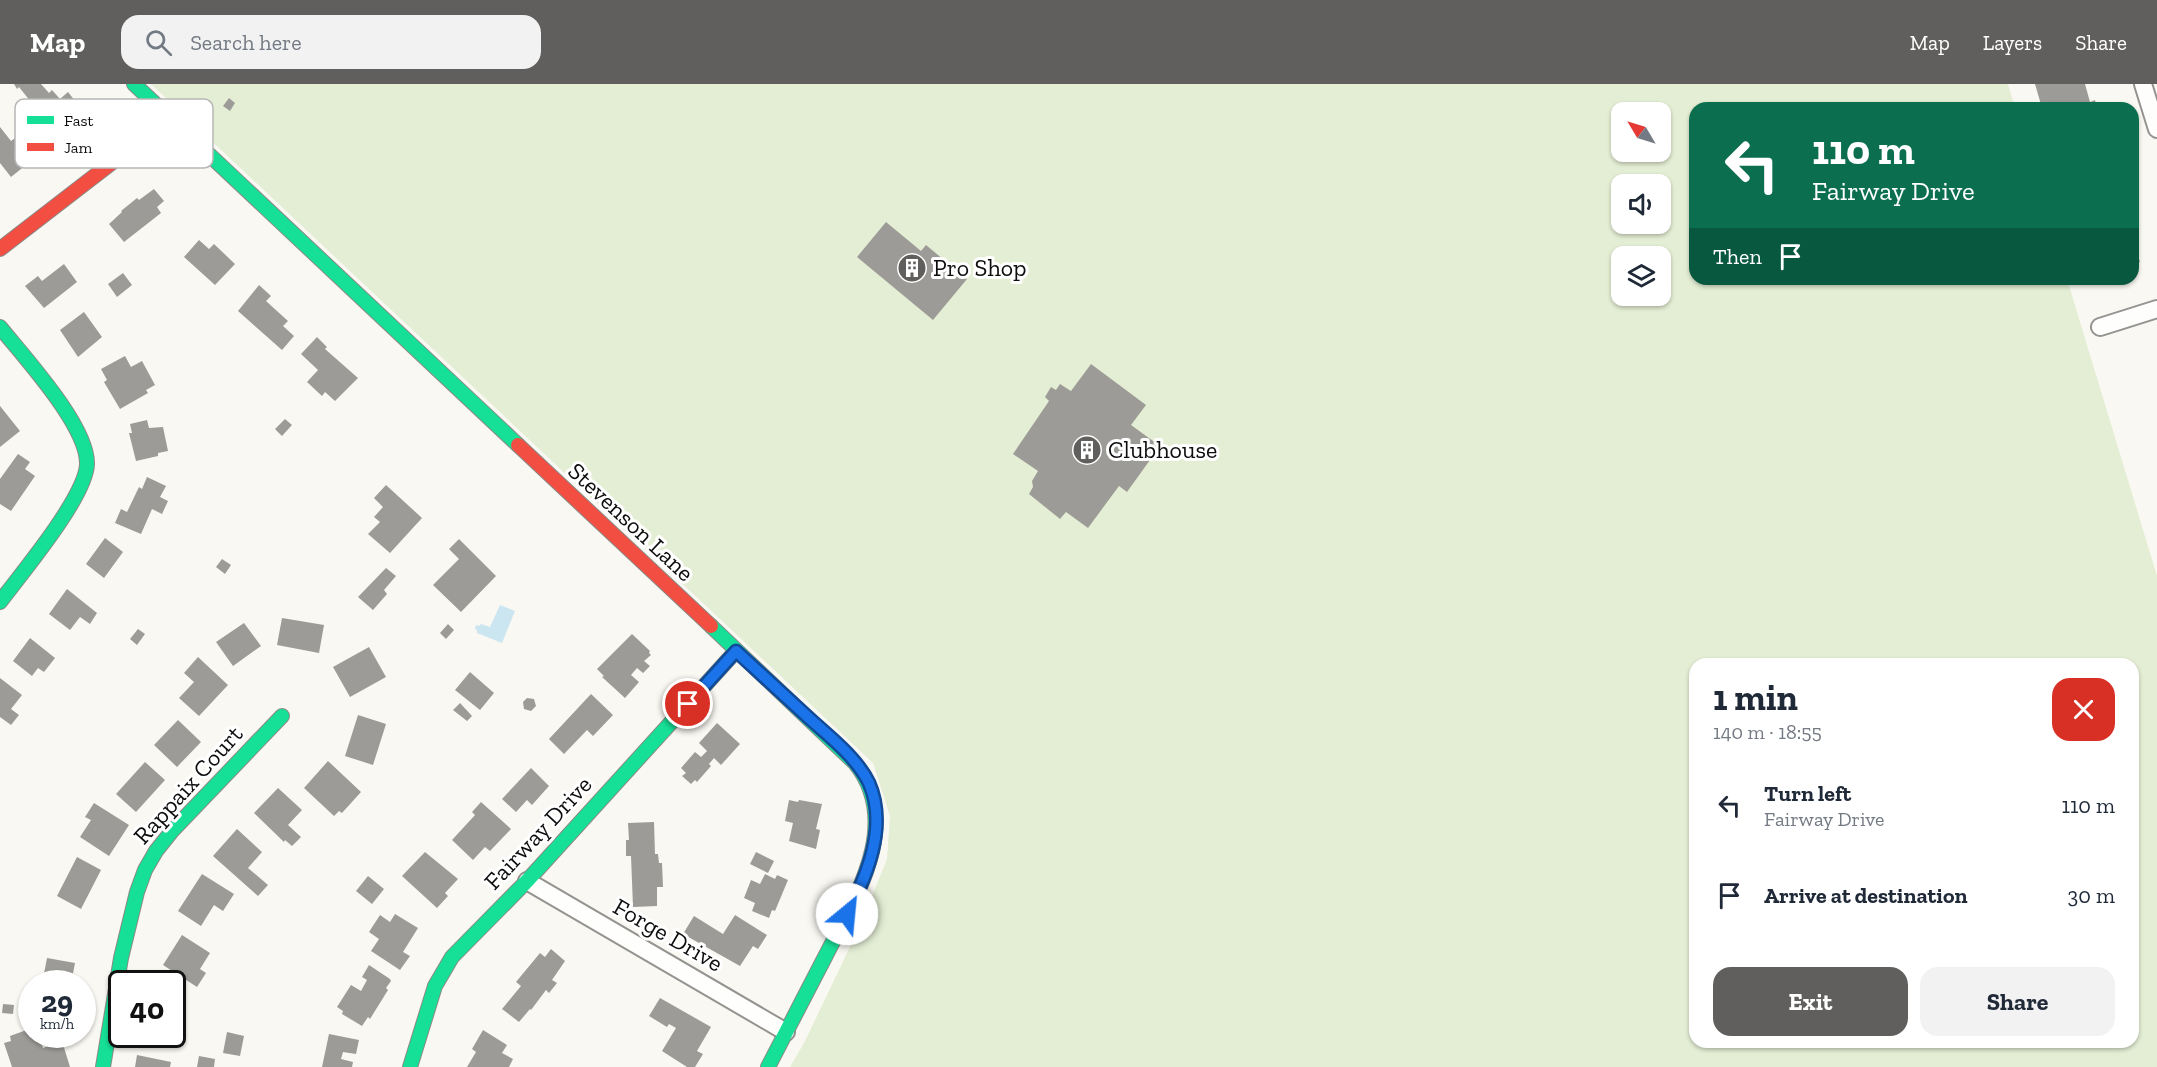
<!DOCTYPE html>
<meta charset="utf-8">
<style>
body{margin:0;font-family:"Zilla Slab",serif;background:#f2f2f3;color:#1f2937;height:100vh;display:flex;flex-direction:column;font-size:22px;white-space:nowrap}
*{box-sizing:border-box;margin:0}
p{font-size:20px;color:#747a83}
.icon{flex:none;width:33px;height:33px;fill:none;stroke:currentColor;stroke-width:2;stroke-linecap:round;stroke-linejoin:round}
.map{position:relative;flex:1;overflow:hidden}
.details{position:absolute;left:1689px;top:574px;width:450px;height:390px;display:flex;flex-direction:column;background:#fff;border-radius:18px;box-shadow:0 2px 4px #0004}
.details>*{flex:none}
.hud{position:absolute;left:1689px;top:18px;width:450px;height:183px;border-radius:18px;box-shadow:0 2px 4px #0004;background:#0b6e4f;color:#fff;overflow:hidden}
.needle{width:39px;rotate:308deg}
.fabs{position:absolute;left:1611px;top:18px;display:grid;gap:12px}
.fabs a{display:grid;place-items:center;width:60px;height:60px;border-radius:12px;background:#fff;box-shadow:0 2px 4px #0004;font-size:30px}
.speed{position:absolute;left:18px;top:886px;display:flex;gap:12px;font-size:30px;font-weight:700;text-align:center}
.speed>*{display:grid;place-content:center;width:78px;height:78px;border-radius:50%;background:#fff;box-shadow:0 2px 4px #0004;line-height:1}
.speed small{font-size:15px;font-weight:400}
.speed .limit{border:3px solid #111;border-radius:9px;background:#fff;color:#111}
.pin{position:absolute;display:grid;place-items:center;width:51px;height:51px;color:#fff;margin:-26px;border:3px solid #fff;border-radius:50%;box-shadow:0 2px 6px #0007}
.me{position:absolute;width:66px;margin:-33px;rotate:28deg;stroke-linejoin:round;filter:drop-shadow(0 0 4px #0008)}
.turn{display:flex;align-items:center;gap:21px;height:126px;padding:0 24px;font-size:27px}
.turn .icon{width:78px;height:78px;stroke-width:2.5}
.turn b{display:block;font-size:42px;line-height:51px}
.then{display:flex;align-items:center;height:57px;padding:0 24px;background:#0003;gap:12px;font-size:22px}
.round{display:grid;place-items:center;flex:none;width:63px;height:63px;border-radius:18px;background:#f2f2f3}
.overview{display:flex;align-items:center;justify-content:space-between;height:102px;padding:0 24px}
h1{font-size:36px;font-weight:800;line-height:45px}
.action{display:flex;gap:12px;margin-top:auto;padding:12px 24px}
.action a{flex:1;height:69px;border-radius:18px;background:#605f5d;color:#fff;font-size:24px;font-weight:800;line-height:69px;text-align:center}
.action a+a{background:#f2f2f3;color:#1f2937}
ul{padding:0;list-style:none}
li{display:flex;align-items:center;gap:18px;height:90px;padding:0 24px}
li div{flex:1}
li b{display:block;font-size:22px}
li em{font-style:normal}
header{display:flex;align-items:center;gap:36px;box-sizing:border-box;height:84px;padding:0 30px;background:#605f5d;color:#fff}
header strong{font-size:28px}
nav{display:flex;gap:33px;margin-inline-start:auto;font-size:21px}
.search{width:420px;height:54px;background:#f2f2f3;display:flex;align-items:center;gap:15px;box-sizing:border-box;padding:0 21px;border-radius:18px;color:#747a83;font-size:22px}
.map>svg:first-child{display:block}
</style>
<header>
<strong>Map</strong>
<div class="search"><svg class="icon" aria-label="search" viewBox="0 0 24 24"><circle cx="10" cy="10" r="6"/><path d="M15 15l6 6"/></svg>Search here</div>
<nav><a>Map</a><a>Layers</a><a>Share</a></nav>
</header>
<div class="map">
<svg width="2157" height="983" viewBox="0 0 2157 983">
<rect width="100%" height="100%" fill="#faf8f2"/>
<path fill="#e4eed4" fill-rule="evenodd" d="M151,0H2008L2015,24H1695V195H2067L2157,492V983H790L804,959L860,842L887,775L890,732L873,679ZM1622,28H1660V68H1622ZM1622,100H1660V140H1622ZM1622,172H1660V212H1622ZM1695,580H2133V958H1695Z"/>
<path fill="#cbe5f1" d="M500,521L515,527L502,559L477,549V546L475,545L476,541L479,542L481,540L490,543Z"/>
<path fill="#9d9b97" d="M14,0H41L49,9L52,6L60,15L68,8L87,32L59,53L19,3L17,5Z
M2035,0H2085L2090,18L2095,16L2097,24H2042Z
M229,14L235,19L230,27L223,22Z
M0,43L11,57L23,48L29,55L35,51L46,65L11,93L0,79Z
M154,105L164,117L157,123L161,129L124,158L109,140L122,128L121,127L137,114L139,116Z
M886,138L921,167L926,161L967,195L933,236L857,173Z
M199,156L209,165L214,160L235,180L215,201L184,173Z
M2133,157L2140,178L2133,180Z
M64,180L77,198L44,224L25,202L38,192L42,197Z
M123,189L132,201L117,213L108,200Z
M259,201L271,212L266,217L288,237L283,242L294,252L282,266L238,227Z
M84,228L102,253L78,273L60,246Z
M317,253L327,263L325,265L358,294L335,317L325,308L322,312L307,298L318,286L301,270Z
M125,272L131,283L142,277L155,301L146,306L148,309L120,325L104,298L107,296L101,285Z
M1091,280L1146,321L1131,341L1160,362L1127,408L1119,402L1088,444L1066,428L1060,435L1029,410L1033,403L1032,397L1038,387L1013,370L1049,317L1045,313L1051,303L1056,306L1060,300L1071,307Z
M0,322L20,347L0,363Z
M285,335L292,341L282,352L275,345Z
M147,336L149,344L163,343L168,367L158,369V372L136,377L129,349H132L130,340Z
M18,370L30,378L25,385L35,392L11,427L0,420V395Z
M147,393L166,402L160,413L168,417L162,430L152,425L141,450L115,439L121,425L127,428L139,403L142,405Z
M386,401L422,434L390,469L368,450L380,438L374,433L383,423L374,414Z
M105,454L123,468L104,494L86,480Z
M459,455L496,492L461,528L433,501L459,475L449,465Z
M222,475L231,481L225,490L216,483Z
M386,484L396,492L384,506L387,510L373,526L358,513Z
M67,505L97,529L90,540L80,533L70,546L49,530Z
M282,534L324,541L319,569L277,561Z
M244,539L261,562L233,582L216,558Z
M448,540L454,546L446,555L440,549Z
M138,545L145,550L137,561L130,555Z
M632,550L650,567L649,569L651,571L644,577L650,582L643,589L637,584L631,591L639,598L625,614L602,593L604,592L597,585Z
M30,554L55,574L44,588L38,584L32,592L13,577Z
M369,563L386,593L350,613L333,583Z
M198,573L228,601L199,632L179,614L194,598L184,589Z
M470,588L494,609L480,626L455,606Z
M0,594L22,611L11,625L19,631L11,641L0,633Z
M591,610L613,631L593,652L587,646L564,670L549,655Z
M527,614L534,615L536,622L531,627L524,625L523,618Z
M460,619L472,632L467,637L453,626Z
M358,631L386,640L373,681L345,672Z
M178,636L201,658L177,683L154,661Z
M717,639L740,660L721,681L714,674L709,680L711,682L697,698L695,696L691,700L682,692L686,689L681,684L695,668L701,673L707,667L699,659Z
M328,677L361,708L342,729L339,727L334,732L304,704Z
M145,678L165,696L136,728L116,710Z
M531,684L549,702L532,721L527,716L516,728L502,715Z
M278,704L302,726L288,741L301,753L292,762L285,756L284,758L254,729Z
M789,716L798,718L799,716L822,720L816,745L820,746L816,765L789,757L793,739L785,737Z
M481,718L511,745L490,767L485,763L473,776L452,756L475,731L472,728Z
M94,719L129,741L109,772L80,753L91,736L85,733Z
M654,738L655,770H658L659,779H662L663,803H657V822L633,823L631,772H626V756H629L628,739Z
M237,745L262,768L248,784L268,801L258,812L213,772Z
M425,768L458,795L445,809L448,812L437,824L402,792Z
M756,768L774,777L768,789L750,780Z
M77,773L101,786L81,825L57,812Z
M202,790L234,810L223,827L214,821L201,842L178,827Z
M765,790L775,795L777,791L788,796L775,827L772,826L769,834L752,827L755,819L744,814L751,796L760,800Z
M368,792L384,805L372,820L356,807Z
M395,830L418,844L403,868L410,872L400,886L371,867L379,855L369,848L380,831L390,838Z
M735,831L767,851L758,865L753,862L740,882L683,850L694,832L723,850Z
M182,851L210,869L200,885L206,889L197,903L163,881Z
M551,865L565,877L552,896L557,899L549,909L546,906L531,926L530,925L519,938L502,925L521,902L516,898L540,869L545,873Z
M47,874L75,879L71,900H42Z
M369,881L390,895L391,897L386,904L388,906L370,935L368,933L362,942L342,930L343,927L337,923L351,901L361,907L367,896L362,893Z
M660,914L711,943L697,967L703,970L695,983H687L662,967L676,944L669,940L667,943L649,932Z
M3,920L14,921L13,930L2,929Z
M32,944V951H39L43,964L62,957L70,983H12L4,959L11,957L10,952Z
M483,946L507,961L502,969L513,975L509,983H467L476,968L472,965Z
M227,948L244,952L240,972L223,969Z
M329,950L359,956L356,970L343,968L341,975L353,978L352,983H322Z
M137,971L171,978L170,983H135Z
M199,972L215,975L214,983H197Z"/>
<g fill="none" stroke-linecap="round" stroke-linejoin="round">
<g stroke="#949390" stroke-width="20">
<path id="street" d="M2143,0L2157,45
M2100,243L2157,225
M527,797L786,948"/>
</g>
<g stroke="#8a8987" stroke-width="16">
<path id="fast" d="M134,0L518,361
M0,243C24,273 88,342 87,380C86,413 21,490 0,518
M711,542L855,679C904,740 854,816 825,873C806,910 787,946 768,983
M103,983L121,874L137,808L145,786L156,767L172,747L282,632
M410,983L435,902L452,873L527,797L736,567"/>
</g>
<g stroke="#8a8987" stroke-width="16">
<path id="jam" d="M0,165L171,33
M518,361L711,542"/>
</g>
<use href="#street" stroke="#fefefd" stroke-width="16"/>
<use href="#fast" stroke="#16e098" stroke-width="14"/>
<use href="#jam" stroke="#f24e42" stroke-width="14"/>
</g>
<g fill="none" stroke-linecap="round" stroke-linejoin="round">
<g stroke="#114b97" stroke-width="15">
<path id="route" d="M688,620L736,567C761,590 786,613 810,635C830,653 857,674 869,699C888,742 867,792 847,830"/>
</g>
<use href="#route" stroke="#1a73e8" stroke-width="10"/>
</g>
<defs>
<g id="building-disc" transform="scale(1.5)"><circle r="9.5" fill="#605f5d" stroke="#fff"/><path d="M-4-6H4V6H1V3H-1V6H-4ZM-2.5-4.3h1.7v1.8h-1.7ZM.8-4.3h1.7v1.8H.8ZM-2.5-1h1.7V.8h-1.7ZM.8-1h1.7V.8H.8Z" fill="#fff"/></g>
</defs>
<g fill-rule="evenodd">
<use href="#building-disc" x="912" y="184"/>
<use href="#building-disc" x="1087" y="366"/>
</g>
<g text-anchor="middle" stroke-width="6" stroke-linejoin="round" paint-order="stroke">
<g font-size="24" fill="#0d0d0d" stroke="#fff" text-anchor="start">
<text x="933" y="192">Pro Shop</text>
<text x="1108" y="374">Clubhouse</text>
</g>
<g font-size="24" fill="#0d0d0d" stroke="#fff">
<text transform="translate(631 438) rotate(43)" y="8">Stevenson Lane</text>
<text transform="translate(188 701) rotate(-48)" y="8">Rappaix Court</text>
<text transform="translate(538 749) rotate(-47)" y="8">Fairway Drive</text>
<text transform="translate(668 851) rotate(30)" y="8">Forge Drive</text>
</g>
</g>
<rect x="15" y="15" width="198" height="69" rx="9" fill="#fff" stroke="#b6b6b6" stroke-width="1.5"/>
<rect x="27" y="32" width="27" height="8" fill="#16e098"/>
<rect x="27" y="59" width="27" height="8" fill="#f24e42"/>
<g font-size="16" fill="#0d0d0d">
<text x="64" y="42">Fast</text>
<text x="64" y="69">Jam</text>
</g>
</svg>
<div class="fabs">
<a><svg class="needle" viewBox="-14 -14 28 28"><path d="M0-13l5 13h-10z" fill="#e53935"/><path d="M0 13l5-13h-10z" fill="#747a83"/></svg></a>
<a><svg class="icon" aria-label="sound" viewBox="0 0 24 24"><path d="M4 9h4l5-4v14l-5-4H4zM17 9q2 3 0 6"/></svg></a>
<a><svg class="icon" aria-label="layers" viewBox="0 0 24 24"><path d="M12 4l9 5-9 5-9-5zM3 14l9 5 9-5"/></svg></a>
</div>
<div class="speed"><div>29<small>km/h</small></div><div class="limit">40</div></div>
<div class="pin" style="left:688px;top:620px;background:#d93025"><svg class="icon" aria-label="arrive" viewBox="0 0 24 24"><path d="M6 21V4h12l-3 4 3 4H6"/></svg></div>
<svg class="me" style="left:847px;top:830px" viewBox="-20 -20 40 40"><circle r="19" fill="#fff"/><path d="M0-13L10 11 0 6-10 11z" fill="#1a73e8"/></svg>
<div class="hud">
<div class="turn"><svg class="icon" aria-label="left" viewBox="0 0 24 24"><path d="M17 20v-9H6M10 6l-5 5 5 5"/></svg><div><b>110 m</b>Fairway Drive</div></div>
<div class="then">Then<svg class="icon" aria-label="arrive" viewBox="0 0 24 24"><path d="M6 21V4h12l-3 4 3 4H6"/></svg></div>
</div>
<section class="details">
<div class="overview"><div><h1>1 min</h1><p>140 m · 18:55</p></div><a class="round" style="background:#d93025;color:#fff"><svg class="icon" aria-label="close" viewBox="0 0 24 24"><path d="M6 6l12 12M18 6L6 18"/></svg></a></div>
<ul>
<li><svg class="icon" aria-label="left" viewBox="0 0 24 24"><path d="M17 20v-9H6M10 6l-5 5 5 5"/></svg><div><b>Turn left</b><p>Fairway Drive</p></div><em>110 m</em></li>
<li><svg class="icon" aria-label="arrive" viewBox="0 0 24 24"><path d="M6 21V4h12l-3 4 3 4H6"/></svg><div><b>Arrive at destination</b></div><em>30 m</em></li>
</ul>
<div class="action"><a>Exit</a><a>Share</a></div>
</section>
</div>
